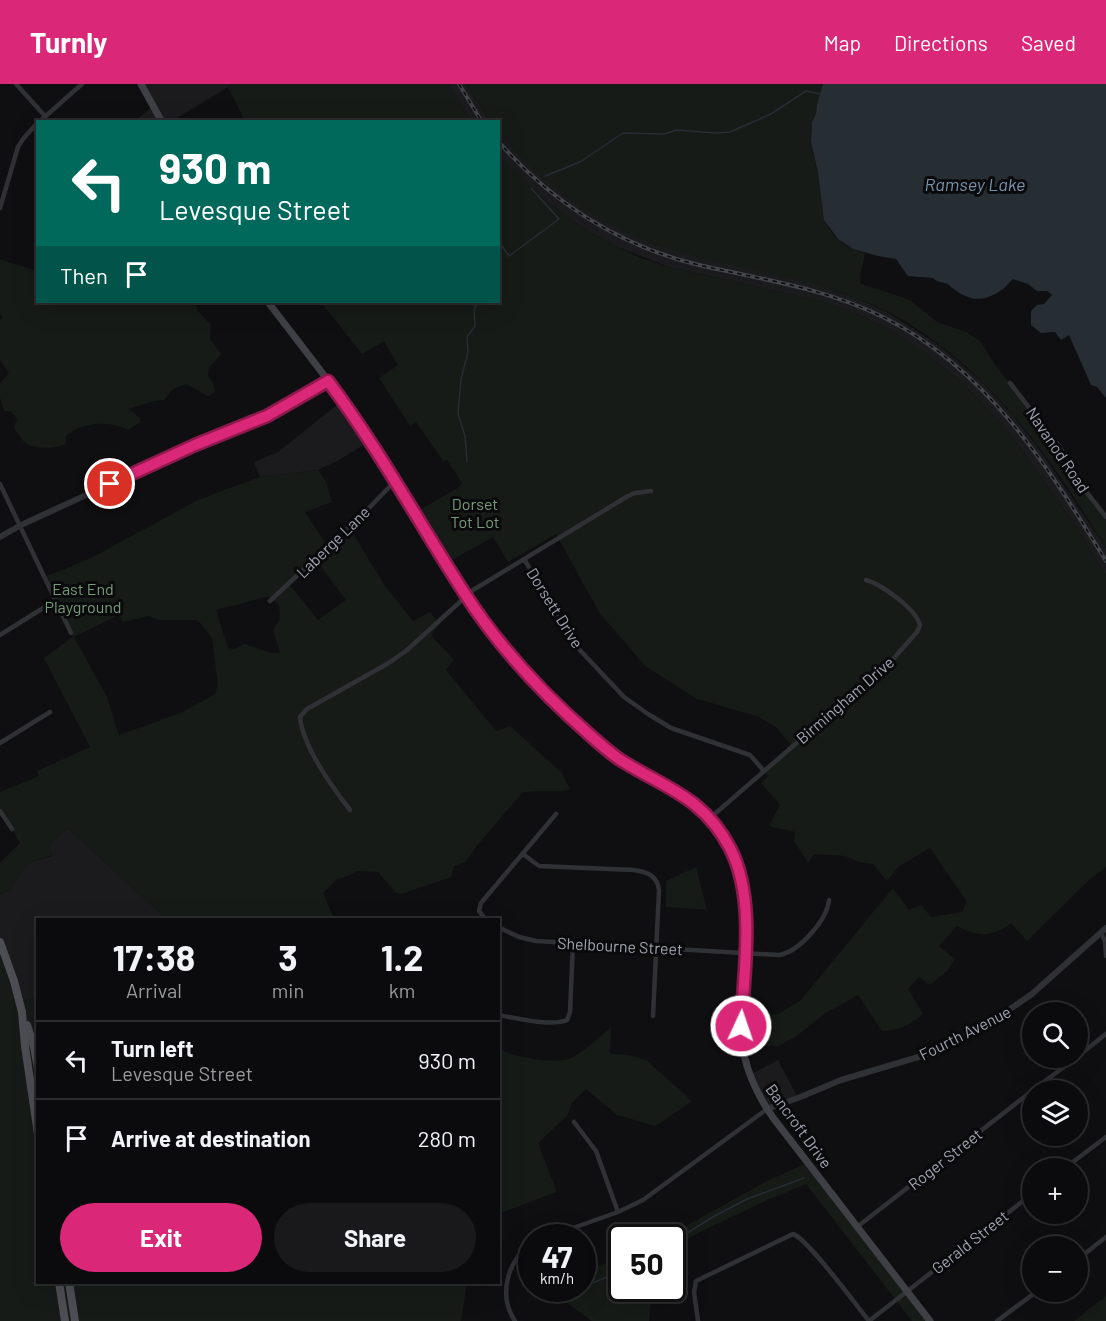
<!DOCTYPE html>
<meta charset="utf-8">
<style>
body{margin:0;font-family:Barlow,sans-serif;background:#19191b;color:#f1f3f6;height:100vh;display:flex;flex-direction:column;font-size:22px;white-space:nowrap}
*{box-sizing:border-box;margin:0}
p{font-size:20px;color:#9a9b9d}
.icon{flex:none;width:33px;height:33px;fill:none;stroke:currentColor;stroke-width:2;stroke-linecap:round;stroke-linejoin:round}
.map{position:relative;flex:1;overflow:hidden}
.details{position:absolute;left:36px;top:834px;width:464px;height:366px;display:flex;flex-direction:column;background:#0b0b0d;border-radius:0px;box-shadow:0 6px 24px #0002,0 0 0 2px #2b2b2e}
.details>*{flex:none}
.hud{position:absolute;left:36px;top:36px;width:464px;height:183px;border-radius:0px;box-shadow:0 6px 24px #0002,0 0 0 2px #2b2b2e;background:#00695c;color:#fff;overflow:hidden}
.controls{position:absolute;left:1022px;top:918px;display:grid;gap:12px}
.controls a{display:grid;place-items:center;width:66px;height:66px;border-radius:50%;background:#0b0b0d;box-shadow:0 6px 24px #0002,0 0 0 2px #2b2b2e;font-size:30px}
.speed{position:absolute;left:518px;top:1140px;display:flex;gap:12px;font-size:30px;font-weight:700;text-align:center}
.speed>*{display:grid;place-content:center;width:78px;height:78px;border-radius:50%;background:#0b0b0d;box-shadow:0 6px 24px #0002,0 0 0 2px #2b2b2e;line-height:1}
.speed small{font-size:15px;font-weight:400}
.speed .limit{border:3px solid #111;border-radius:9px;background:#fff;color:#111}
.pin{position:absolute;display:grid;place-items:center;width:51px;height:51px;color:#fff;margin:-26px;border:3px solid #fff;border-radius:50%;box-shadow:0 2px 6px #0007}
.me{position:absolute;width:66px;margin:-33px;rotate:3deg;stroke-linejoin:round;filter:drop-shadow(0 0 4px #0008)}
.turn{display:flex;align-items:center;gap:21px;height:126px;padding:0 24px;font-size:27px}
.turn .icon{width:78px;height:78px;stroke-width:2.5}
.turn b{display:block;font-size:42px;line-height:51px}
.then{display:flex;align-items:center;height:57px;padding:0 24px;background:#0003;gap:12px;font-size:22px}
.eta{display:flex;justify-content:space-evenly;align-items:center;height:102px;text-align:center}
.eta b{font-size:36px;font-weight:700;line-height:42px}
.button{display:flex;gap:12px;margin-top:auto;padding:12px 24px}
.button a{flex:1;height:69px;border-radius:36px;background:#db2777;color:#fff;font-size:24px;font-weight:700;line-height:69px;text-align:center}
.button a+a{background:#19191b;color:#f1f3f6}
ul{padding:0;list-style:none}
li{display:flex;align-items:center;gap:18px;height:78px;padding:0 24px;border-top:2px solid #2b2b2e}
li div{flex:1}
li b{display:block;font-size:22px}
li em{font-style:normal}
header{display:flex;align-items:center;gap:36px;box-sizing:border-box;height:84px;padding:0 30px;background:#db2777;color:#fff}
header strong{font-size:28px}
nav{display:flex;gap:33px;margin-inline-start:auto;font-size:21px}
.map>svg:first-child{display:block}
</style>
<header>
<strong>Turnly</strong>
<nav><a>Map</a><a>Directions</a><a>Saved</a></nav>
</header>
<div class="map">
<svg width="1106" height="1237" viewBox="0 0 1106 1237">
<rect width="100%" height="100%" fill="#0f0f11"/>
<path fill="#1b1b1e" d="M141,0H233L172,37L134,38L153,22Z
M448,0H466L490,37H471Z
M498,48L536,87L568,114L626,148L654,160L696,172L797,194L856,214L887,228L939,261L982,298L1015,334L1042,369L1106,464V491L1073,438L1005,343L962,298L921,266L889,245L859,231L824,218L669,183L615,162L577,140L550,120L522,95L498,71Z
M342,317L370,357L339,376L318,386L260,393L254,378L278,368Z
M68,744L167,835L38,836L37,913L20,917L0,859V811L9,806L27,779L52,772L49,761Z
M778,976L798,1014L767,1024L750,991Z"/>
<path fill="#161b17" fill-rule="evenodd" d="M233,0H448L471,37H245L228,3Z
M466,0H823C822,6 819,11 818,17C816,22 817,27 816,31C814,36 813,34 812,39C808,57 815,72 818,89C825,127 818,155 865,169L860,192L861,200L910,216L937,238L966,248L980,257L996,282L1042,339L1085,406L1106,432V464C1051,374 984,276 886,227C812,191 732,186 655,160C593,139 540,97 498,48V38L490,37Z
M498,71L550,120L577,140L615,162L641,174L669,183L824,218L859,231L889,245L921,266L962,298L1005,343L1073,438L1106,491V783L1088,797L1027,857L1011,839C992,854 978,853 957,842L939,862L955,875L947,887L930,901L919,893L908,905L923,930C910,942 900,946 882,947L858,911L824,930L797,952L778,962L742,963L741,933L778,930L800,917L893,804L909,826L921,821L931,833L962,828L967,818L930,764L898,783L887,797L873,780L860,778L845,772L814,770L808,779L794,757L795,748L769,742L780,721L761,699L768,692L764,688L792,662L776,643L757,632L697,615L645,582L599,528L556,450L508,478L493,453L445,480L414,429L458,404L462,399L447,376L443,377L416,338L410,342L379,294L398,281L384,257L362,270L321,218H498Z
M0,175L37,187L38,218H196L197,226L211,241L210,255L221,270L209,284L208,292L213,298L215,308L208,312L186,300L173,305L164,316L154,317L129,325L140,334L141,338L128,346C110,336 82,338 66,352V360C58,365 35,365 27,360C22,357 18,349 14,344L17,335L11,327H4L0,314V299L9,289L0,276V236L3,233L0,230Z
M318,386L326,398L332,418L305,428L328,463L349,443L385,502L413,537L430,528L440,540L431,551L454,576L446,586L496,647L510,642L562,689L570,705C559,710 538,705 522,709L475,764L466,778L454,782L451,793L401,810L396,809L378,788L356,787L350,791L336,796L323,809L334,834L331,836L167,835L68,744L49,761L52,771L28,779L9,806L0,811V779L20,759L0,725V708L39,692L37,687L90,663L44,574L73,553L45,493L91,474L198,416L227,405L260,393ZM316,476L346,516L318,536L289,500ZM269,512L279,521L280,535L273,546L280,568L271,569L244,560L235,565L228,564L216,526ZM119,531L123,538L148,532L160,536H198L212,554L218,601L215,610L183,628L119,651L107,613L74,553Z
M696,783L707,826L666,823V797Z
M0,859L20,917L37,913L38,1198L467,1199L461,1237H0Z
M611,943L610,970L629,971L646,976L692,1017L656,1042L617,1031L586,1005L572,1019L567,1032L538,1059L557,1108L498,1130V964C513,973 554,981 571,974C586,967 599,953 611,943Z
M807,1079L930,1237H912L806,1100L761,1119L692,1152L672,1167V1154H664L767,1097Z
M621,1175V1204L652,1205L649,1237H592L551,1207L552,1205L582,1204V1186Z
M1106,1212V1237H1074Z"/>
<path fill="#262d33" d="M823,0H1106V314L1097,303L1091,301L1069,251L1061,256L1055,248L1041,249L1031,241V227L1037,221L1044,220L1052,211L1047,207H1037L1028,200L1013,195C1009,198 1007,202 1003,205C982,220 968,217 950,202C945,197 938,200 933,194L908,192L896,175L878,172L853,165L838,155L824,136L818,88L811,58L812,38L816,30L817,20Z"/>
<g fill="none" stroke-linecap="round" stroke-linejoin="round">
<path stroke="#262d33" stroke-width="1.5" d="M545,92L580,78L623,49L664,50L677,46L716,49L730,48L771,30L806,7L820,10
M498,163L502,162L509,172L559,135L531,104
M467,378L465,352L458,330L461,295L468,268L467,253L475,242L474,227L477,218
M679,1154L711,1134L747,1115L804,1094
M672,1158H673
M582,1201L595,1198L621,1187
M555,1205L563,1204"/>
<path stroke="#303135" stroke-width="4.5" d="M16,0L45,32
M39,38L82,0
M0,124L18,63L23,55L38,38
M1010,299L1059,362L1085,406L1106,433
M0,400L71,549
M524,475L577,563L624,613L648,630L671,644L750,671L764,687
M270,517L369,424L395,397
M0,551L56,516
M0,659L50,628
M350,726C332,703 303,662 300,633L307,625L387,580L406,567L473,506L628,412L635,409L651,407
M0,727L12,745
M710,734L815,643L878,592L917,548L920,541C916,525 881,500 866,496
M523,770L539,782L634,786C647,788 657,791 659,806L653,932
M486,836L479,827L481,819L556,730
M498,843L519,853L536,857L779,871C799,868 827,836 829,816
M1101,849L1105,857L1106,872
M498,931C516,934 551,943 567,936L570,928L573,859
M1077,973L1106,950
M1033,1006L1076,974
M574,1038L596,1067L618,1128
M1065,1084L1106,1053
M857,1143L1032,1007
M545,1154L618,1128L643,1116L767,1025
M1077,1176L1106,1153
M515,1237C498,1212 507,1177 531,1160
M698,1237L694,1208L696,1197L793,1150C808,1155 856,1221 869,1237
M869,1237L1032,1110
M997,1237L1036,1208"/>
<path stroke="#303135" stroke-width="6" d="M0,453L21,441L195,361L267,332L328,297
M767,1025L798,1014L841,996L925,971L984,943L1032,910L1106,844"/>
<path stroke="#3f4045" stroke-width="7" d="M141,0L162,38
M268,218C302,263 339,308 370,356C403,407 431,460 465,511C484,539 506,565 528,590C554,620 584,650 616,673C659,703 698,708 727,758C761,818 736,887 741,952C744,983 756,1010 774,1035L930,1237"/>
<path stroke="#4d4e54" stroke-width="8" d="M0,858L14,897L22,928L25,962L38,1050
M27,941L34,963L38,984
M59,1198L65,1237
M69,1198L75,1237"/>
<g stroke="#43454a" stroke-width="4">
<path id="rail" d="M459,0L482,38
M498,57C550,117 618,161 695,180C762,196 819,202 883,233C986,284 1048,382 1106,477"/>
</g>
<use href="#rail" stroke="#0a0a0c" stroke-width="1.5" stroke-dasharray="4.5" stroke-linecap="butt"/>
</g>
<g fill="none" stroke-linecap="round" stroke-linejoin="round">
<g stroke="#8e194d" stroke-width="15">
<path id="route" d="M110,400L195,361L267,332L328,297C379,365 419,439 465,510C499,563 544,611 591,652C600,660 609,668 619,675C664,704 703,712 730,764C756,814 744,887 741,942"/>
</g>
<use href="#route" stroke="#db2777" stroke-width="10"/>
</g>
<g text-anchor="middle" stroke-width="6" stroke-linejoin="round" paint-order="stroke">
<g font-size="16" fill="#a1a5b1" stroke="#0a0a0c">
<text transform="translate(1058 366) rotate(56)" y="6">Navanod Road</text>
<text transform="translate(333 458) rotate(-44)" y="6">Laberge Lane</text>
<text transform="translate(555 524) rotate(58)" y="6">Dorsett Drive</text>
<text transform="translate(845 616) rotate(-41)" y="6">Birmingham Drive</text>
<text transform="translate(620 862) rotate(3)" y="6">Shelbourne Street</text>
<text transform="translate(965 949) rotate(-27)" y="6">Fourth Avenue</text>
<text transform="translate(799 1042) rotate(54)" y="6">Bancroft Drive</text>
<text transform="translate(945 1075) rotate(-38)" y="6">Roger Street</text>
<text transform="translate(970 1158) rotate(-38)" y="6">Gerald Street</text>
</g>
<g font-size="16" fill="#789c7b" stroke="#0a0a0c">
<text x="475" y="426">Dorset<tspan x="475" dy="18">Tot Lot</tspan></text>
<text x="83" y="511">East End<tspan x="83" dy="18">Playground</tspan></text>
</g>
<g font-size="18" font-style="italic" fill="#7893ac" stroke="#0a0a0c">
<text x="975" y="107">Ramsey Lake</text>
</g>
</g>
</svg>
<div class="controls">
<a><svg class="icon" aria-label="search" viewBox="0 0 24 24"><circle cx="10" cy="10" r="6"/><path d="M15 15l6 6"/></svg></a>
<a><svg class="icon" aria-label="layers" viewBox="0 0 24 24"><path d="M12 4l9 5-9 5-9-5zM3 14l9 5 9-5"/></svg></a>
<a>+</a>
<a>−</a>
</div>
<div class="speed"><div>47<small>km/h</small></div><div class="limit">50</div></div>
<div class="pin" style="left:110px;top:400px;background:#d93025"><svg class="icon" aria-label="arrive" viewBox="0 0 24 24"><path d="M6 21V4h12l-3 4 3 4H6"/></svg></div>
<svg class="me" style="left:741px;top:942px" viewBox="-20 -20 40 40"><circle r="17" fill="#db2777" stroke="#fff" stroke-width="3"/><path d="M0-11L8 9 0 5-8 9z" fill="#fff"/></svg>
<div class="hud">
<div class="turn"><svg class="icon" aria-label="left" viewBox="0 0 24 24"><path d="M17 20v-9H6M10 6l-5 5 5 5"/></svg><div><b>930 m</b>Levesque Street</div></div>
<div class="then">Then<svg class="icon" aria-label="arrive" viewBox="0 0 24 24"><path d="M6 21V4h12l-3 4 3 4H6"/></svg></div>
</div>
<section class="details">
<div class="eta">
<div><b>17:38</b><p>Arrival</p></div>
<div><b>3</b><p>min</p></div>
<div><b>1.2</b><p>km</p></div>
</div>
<ul>
<li><svg class="icon" aria-label="left" viewBox="0 0 24 24"><path d="M17 20v-9H6M10 6l-5 5 5 5"/></svg><div><b>Turn left</b><p>Levesque Street</p></div><em>930 m</em></li>
<li><svg class="icon" aria-label="arrive" viewBox="0 0 24 24"><path d="M6 21V4h12l-3 4 3 4H6"/></svg><div><b>Arrive at destination</b></div><em>280 m</em></li>
</ul>
<div class="button"><a>Exit</a><a>Share</a></div>
</section>
</div>
